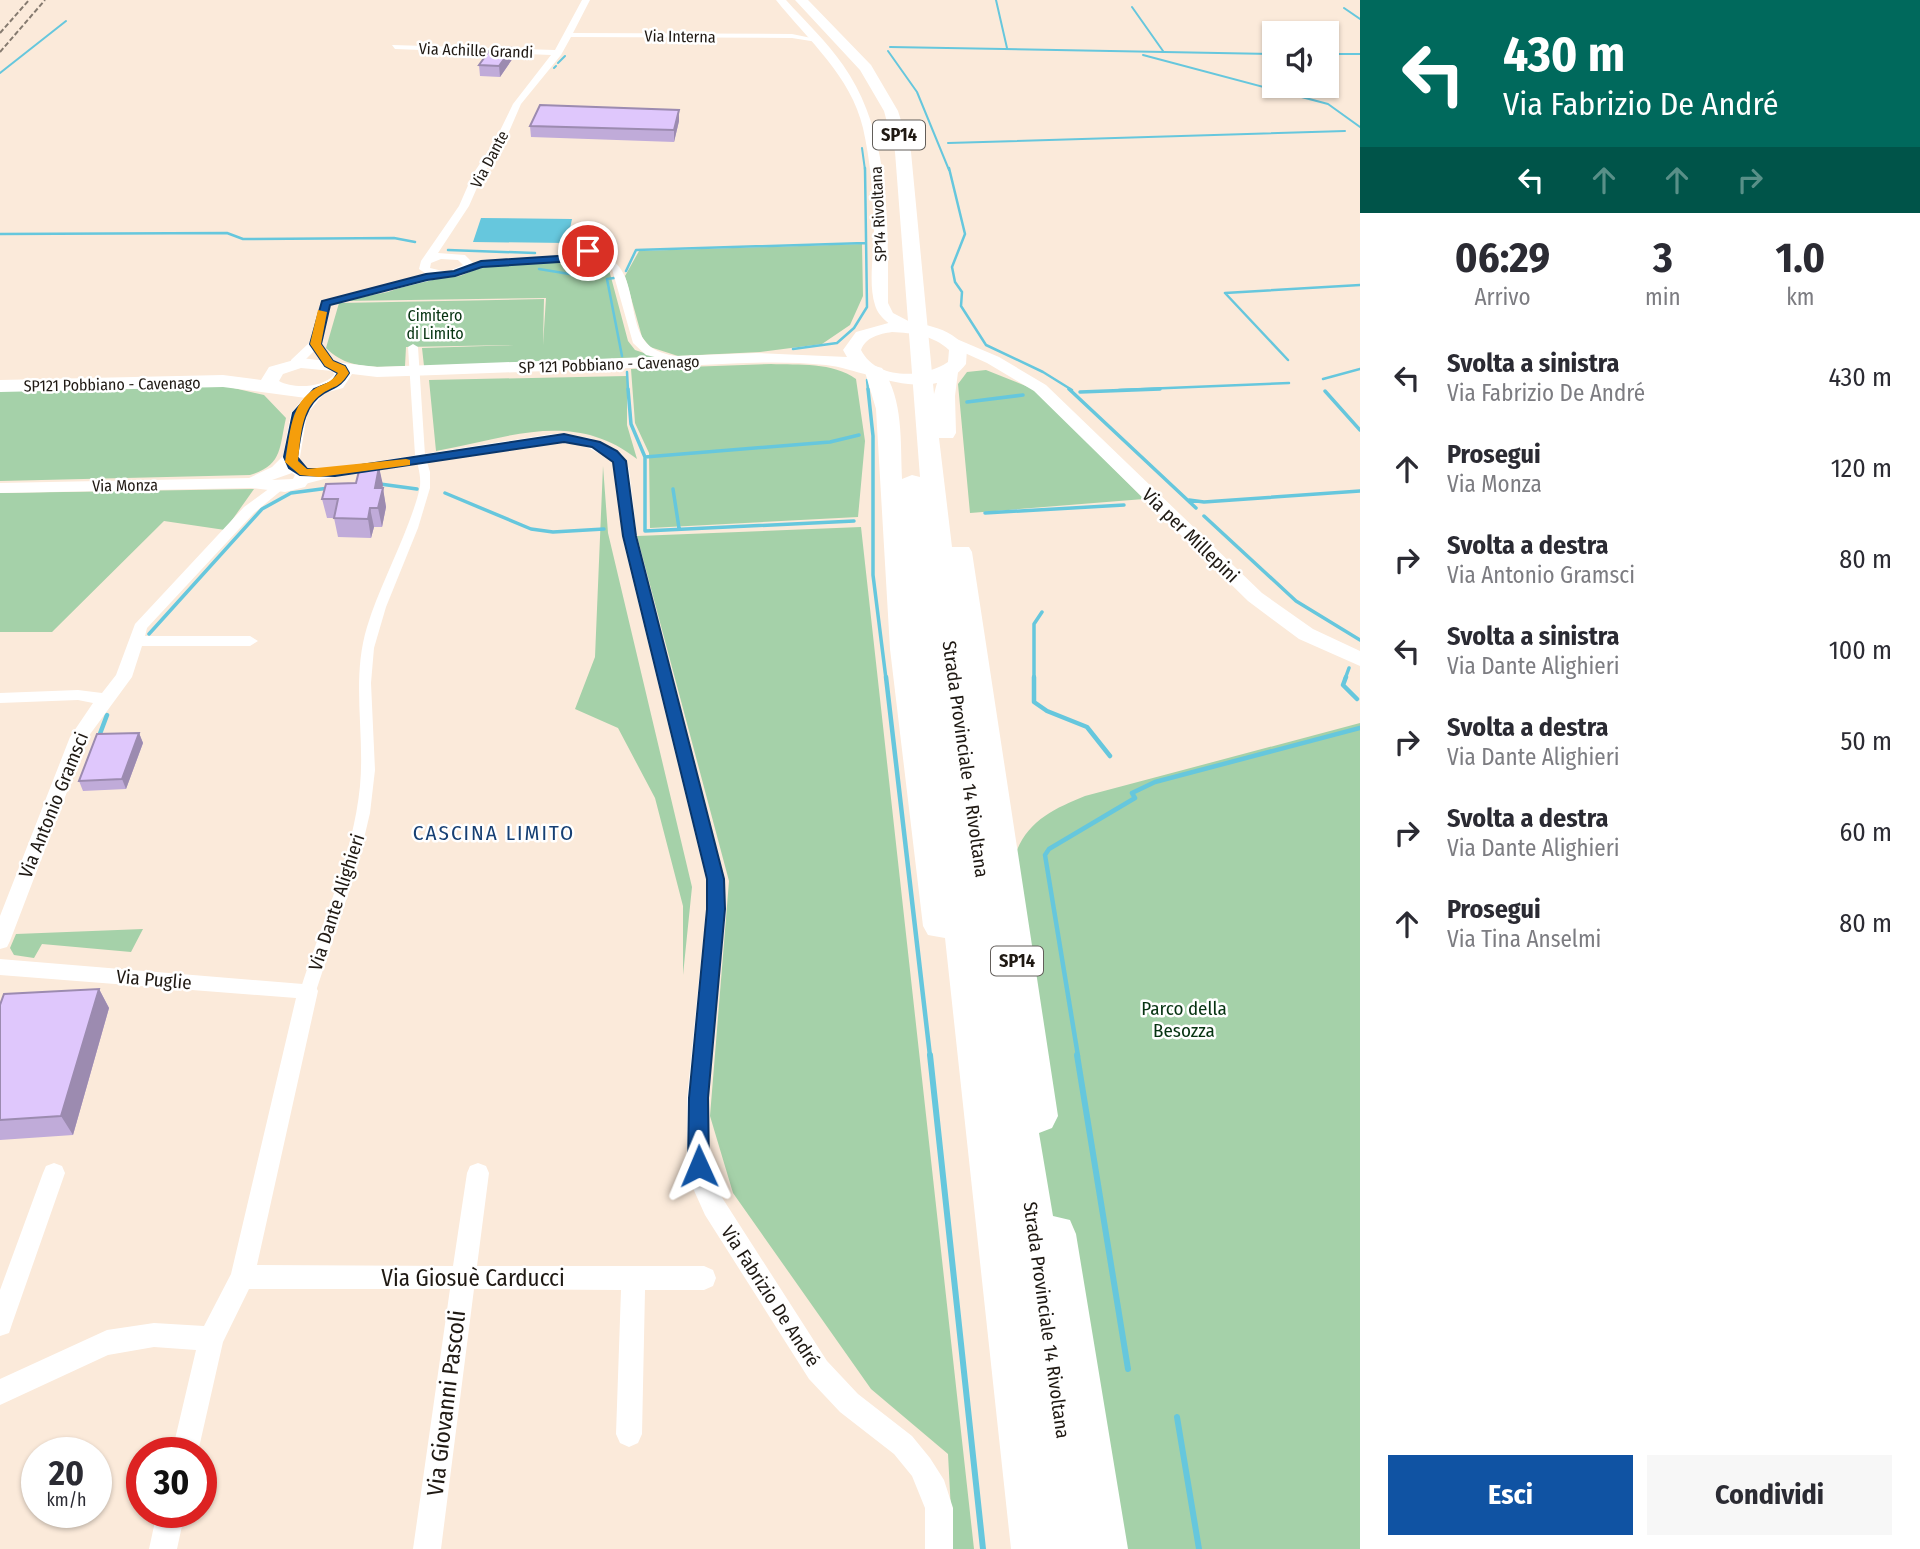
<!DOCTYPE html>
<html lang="it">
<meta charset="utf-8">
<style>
body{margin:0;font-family:"Fira Sans Condensed",sans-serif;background:#f7f7f7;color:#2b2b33;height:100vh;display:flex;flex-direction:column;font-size:26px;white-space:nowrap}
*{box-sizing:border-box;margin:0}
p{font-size:23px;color:#7c7c81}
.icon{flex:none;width:38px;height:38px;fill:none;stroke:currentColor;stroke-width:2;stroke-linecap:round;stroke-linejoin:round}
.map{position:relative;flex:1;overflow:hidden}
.panel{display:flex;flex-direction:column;background:#fff;width:560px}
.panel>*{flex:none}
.guide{background:#00695c;color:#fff;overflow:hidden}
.fabs{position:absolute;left:1262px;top:21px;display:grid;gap:14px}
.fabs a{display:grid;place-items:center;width:77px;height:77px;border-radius:0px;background:#fff;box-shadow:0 2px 5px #0004;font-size:35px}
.speed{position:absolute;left:21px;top:1437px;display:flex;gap:14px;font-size:35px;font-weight:700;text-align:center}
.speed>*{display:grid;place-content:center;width:91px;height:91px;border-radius:50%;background:#fff;box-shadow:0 2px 5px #0004;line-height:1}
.speed small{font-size:18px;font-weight:400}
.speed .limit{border:10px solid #d22;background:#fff;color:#111}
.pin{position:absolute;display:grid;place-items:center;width:60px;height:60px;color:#fff;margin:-30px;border:4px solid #fff;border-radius:50%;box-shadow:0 2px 7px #0007}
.me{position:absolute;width:77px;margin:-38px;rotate:359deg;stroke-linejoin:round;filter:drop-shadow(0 0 5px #0008)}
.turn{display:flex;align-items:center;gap:24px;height:147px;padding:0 28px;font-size:32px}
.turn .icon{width:91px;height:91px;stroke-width:2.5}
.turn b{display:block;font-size:49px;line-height:60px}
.lanes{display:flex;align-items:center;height:66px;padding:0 28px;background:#0003;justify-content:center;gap:35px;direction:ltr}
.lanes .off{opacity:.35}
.eta{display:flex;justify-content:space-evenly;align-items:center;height:119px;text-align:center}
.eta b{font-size:42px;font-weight:700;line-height:49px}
.button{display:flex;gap:14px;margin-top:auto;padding:14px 28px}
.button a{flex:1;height:80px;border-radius:0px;background:#1053a3;color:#fff;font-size:28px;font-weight:700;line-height:80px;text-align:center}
.button a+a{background:#f7f7f7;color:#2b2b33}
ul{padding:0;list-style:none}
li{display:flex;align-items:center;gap:21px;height:91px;padding:0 28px}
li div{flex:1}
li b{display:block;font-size:26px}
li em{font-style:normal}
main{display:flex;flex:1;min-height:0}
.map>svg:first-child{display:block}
</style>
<main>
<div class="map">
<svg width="1360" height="1549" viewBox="0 0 1360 1549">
<rect width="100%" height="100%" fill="#fbeada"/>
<path fill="#a5d1a9" d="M862,244L863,296L850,325L822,344L760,352L678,356L650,347L642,337L625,276L639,251Z
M566,261C584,267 598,262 608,266L628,341L635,350L656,357L424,366L422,348L514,345L406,347L405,366C377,367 347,370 326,348L339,303L544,299L543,345L546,298L342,301L388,292L419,281L460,276L484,266Z
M771,364C798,365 833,362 856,379L865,441L858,517L650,528L649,453L635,423L631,369Z
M986,370L1036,390L1144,499L970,513L958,384L967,372Z
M627,376V425L637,459C573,409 508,438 436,451L429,380Z
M225,386L264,395L286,418C279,448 283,465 250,475L0,481V388Z
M603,466L608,533L692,887L683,975V906L655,798L618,728L575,709L595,657Z
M254,489L225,530L164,521L52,632H0V493Z
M861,527L974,1549H953L948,1454L871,1389L733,1193L710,1116L729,881L637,536Z
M1360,723V1549H1079L1007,1028L1017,850C1030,819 1056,808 1085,796Z
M143,929L131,952L42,944L34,958L14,955L10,948L16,934Z"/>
<path fill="#66c7dd" d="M481,218L572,219L567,243L473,242Z"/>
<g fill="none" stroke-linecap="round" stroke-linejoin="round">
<path stroke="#66c7dd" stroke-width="2" d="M996,0L1007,48
M1132,7L1163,51
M1344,8L1360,19
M890,47L1274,54
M888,51L917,92L949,170
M1326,54H1360
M1143,55L1328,104L1360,127
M558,63L565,56
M554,68L556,66
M0,73L66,21
M948,143L1345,131
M862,148L865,170"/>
<path stroke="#66c7dd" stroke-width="2.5" d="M949,168L965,234L952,267L955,282L962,292L961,306L986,345L1043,372L1072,390
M0,234L227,233L243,239L394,238L415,242
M448,250L535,253
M539,269L594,278
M626,271L636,250L865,243
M614,278L607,279L622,356
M793,349L837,343L854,328L867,307L865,168
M1288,360L1225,293L1360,285
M627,372L628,390
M1323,379L1360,369
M867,380L868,390
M1119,390L1289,383"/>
<path stroke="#66c7dd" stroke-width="3.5" d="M628,389L631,424L645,457V531L854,521
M868,389L873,436V575L886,679
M1069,389L1196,508
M1325,391L1360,430
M1080,392L1160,389
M967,402L1023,395
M645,457L830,442L859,435
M380,484L417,489
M673,489L679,528
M445,493L531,529L553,532L604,529
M1189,500L1204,502L1360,491
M985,513L1124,505
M1204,516L1296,601L1360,640
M149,634L262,509L291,493L329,488
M1034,679V624L1042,612
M1345,679L1349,668"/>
<path stroke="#66c7dd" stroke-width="4.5" d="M886,677L930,1056
M1034,677V702L1047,711L1087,727L1110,756
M1346,677L1343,685L1357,699
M98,739L107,715
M1078,1056L1045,855L1049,849L1135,798L1132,793L1155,782L1360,728"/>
<path stroke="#66c7dd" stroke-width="6" d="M930,1055L983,1549
M1077,1055L1128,1369
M1177,1417L1199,1549"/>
<path fill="#fff" fill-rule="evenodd" d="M413,344L418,347L425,455L430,472V488L418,528L386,607L374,648L371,683L375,770L370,813L358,864L316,991L314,996L308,998L302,996L300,991C321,924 353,857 360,786C365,732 351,680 367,627C378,591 396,557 409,522C413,511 418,498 420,486C421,475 418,466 415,455L408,347Z"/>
<path fill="#fff" fill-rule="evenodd" d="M582,0H590L573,33L792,34L821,40L817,42L792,38L571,37L561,55L521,104L505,141L483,174L469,206L438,253L465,255L474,264L489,260L573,255C580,244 597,248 609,252L610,259C640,276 625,332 654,349C662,354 675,356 685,358V364L646,355L633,343L612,269L604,264L590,267L572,261L490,266L330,305L321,344L299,366H291V360L309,343L321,301L428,275L419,269L421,261L459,206L473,174L495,141L513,104L551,55L395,49L392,45L555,50ZM595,254L600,258L590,261L581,258ZM441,259L458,260L463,265L447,272L430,268L431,263Z
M552,434L590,438L622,454L629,469L638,545L724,879L726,909C718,993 699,1103 714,1185L827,1361L858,1394L912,1436L930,1458L944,1480L953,1508V1549H925V1508L912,1476L894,1454L840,1412L809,1379L705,1215L692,1186L687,1159V1099L706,909V879L624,545L615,469L611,459L582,445L552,442L336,476L301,485L294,481L335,468Z
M278,482L285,486L283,489L254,513L147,628L145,636H250L258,641L250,646H142L132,677L88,737L10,941L7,947L0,949V916L70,737L93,703L78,700L0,703V693L78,690L102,693L116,675L135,624L244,507Z
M0,959L315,985L318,991L257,1265L453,1266L467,1173L470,1166L478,1163L486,1166L489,1173L477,1266H704L713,1270L716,1278L713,1286L704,1290H645L642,1434L638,1443L629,1447L620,1443L616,1434L621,1290L474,1289L441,1549H413L450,1289H249L223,1342L198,1452H172L196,1350L154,1347L108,1355L0,1405V1379L107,1330L154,1323L204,1326L231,1274L296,998L0,975Z
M54,1163L62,1166L65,1173L12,1324L9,1333L0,1336V1290L43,1173L46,1166Z
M157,1512H185L177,1549H149Z"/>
<path fill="#fff" fill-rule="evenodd" d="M776,0H786C805,21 827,42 843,65C891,133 888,223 888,303L893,313L916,325V331C901,335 879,320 875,305C868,283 874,252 874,230C874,198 870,159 863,128C851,76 808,40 776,0Z
M952,337L999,357L1046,385L1262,593L1313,629L1360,651V666L1299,639L1248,601L1034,391L987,363L947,345L944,342Z
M318,386L326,391L307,414L300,457L295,463L305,466L314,474L305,487L285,492L251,488L0,493V483L249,478L272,467L283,456L291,413L312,388ZM292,473L295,475L293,479L272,480Z"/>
<path fill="#fff" fill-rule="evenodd" d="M892,322C919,322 950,326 967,349L966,364C933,408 865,369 826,365C771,359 714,365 660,367C566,370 471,374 377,377L352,374L343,388L306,398L223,387L0,392V380L223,375L261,380L269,367L301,358L377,367L756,353L847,357L843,350L856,332ZM892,332C913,333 933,335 949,350L948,362C923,379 876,380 861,350C866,337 879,334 892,332ZM301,368L333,371L334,375C322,388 293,389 279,381L283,374Z"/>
<path fill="#fff" fill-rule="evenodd" d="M795,0H808L871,65L898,111L911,152L934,394L941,368L948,366L958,372L955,396L956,433L953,438H939L952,547H969L972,552L1058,1116L1052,1128L1039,1133L1053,1216L1070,1220L1076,1234L1128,1549H1011L945,938L928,935L923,926L890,649L876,409L865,372L875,366L882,368C904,400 900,442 902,479L912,475L920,477L895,152L884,111L860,70Z"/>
<path stroke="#857a6f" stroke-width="2" stroke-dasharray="5 2.5" stroke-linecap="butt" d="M0,33L29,0
M0,52L45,0"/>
</g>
<path fill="#c0abd9" d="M512,48L513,58L500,77L480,76L479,65Z
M679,121L674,142L531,137L530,126Z
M379,467L386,507L382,527H374L371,538L338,537L334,518H327L322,499L356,483Z
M139,733L143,743L126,789L83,791L79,781Z
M99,989L109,1008L73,1135L0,1140V1005Z"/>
<path fill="#9c8bb0" d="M512,48L513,58L500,77L499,66Z
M679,110V121L674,142V130Z
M379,467L383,485L378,507L375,488Z
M383,488L386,507L382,527L378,508Z
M370,508L374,527L371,538L368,519Z
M139,733L143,743L126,789L122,779Z
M99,989L109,1008L73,1135L61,1116Z"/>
<path fill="#dfc7fc" stroke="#9c8bb0" stroke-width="2" d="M492,47L512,48L499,66L479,65Z
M540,105L679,110L674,130L530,126Z
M360,467H379L375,488H383L378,508H370L368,519L334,518L338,499H322L326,484L356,483Z
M139,733L122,779L79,781L97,734Z
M99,989L61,1116L0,1120V1005L4,994Z"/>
<path fill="#1053a3" stroke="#0a366a" stroke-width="2" d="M588,248L591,253L575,261L482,267L455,276L427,280L330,305L321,344L333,361L345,366L349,373C341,386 336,386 324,393C302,406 301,434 297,457L307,469H335L564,434L600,442L617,451L626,461L636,536L724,879L725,909L708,1098L709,1166L706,1173L699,1176L691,1173L688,1166L689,1098L707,909V879L623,536L613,462L592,447L564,442L335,476L300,475L289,468L284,457L293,413L314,389L332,382L338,373L325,366L310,344L322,301L426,274L454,271L481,261L573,255Z"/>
<path fill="#f59e0b" d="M318,310L327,312L321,344L333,361L345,366L349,373C339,388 336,385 323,393C300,408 301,437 298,461L307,469L406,459L410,460V465L319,477L300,475L285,462C290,435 290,403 316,388C325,383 331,383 338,373L325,366L310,344Z"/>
<g text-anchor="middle" stroke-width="5" stroke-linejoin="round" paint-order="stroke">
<g font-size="16" fill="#1f1913" stroke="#fff">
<text transform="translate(680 36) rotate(1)" y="6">Via Interna</text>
<text transform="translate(476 50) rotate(2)" y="6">Via Achille Grandi</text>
<text transform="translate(489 159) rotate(-62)" y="6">Via Dante</text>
<text transform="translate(878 214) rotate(-93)" y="6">SP14 Rivoltana</text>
<text transform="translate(609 364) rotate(-2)" y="6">SP 121 Pobbiano - Cavenago</text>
<text transform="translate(112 384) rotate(-1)" y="6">SP121 Pobbiano - Cavenago</text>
<text transform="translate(125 485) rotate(-1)" y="6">Via Monza</text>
</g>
<g font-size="16" fill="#063311" stroke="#fff">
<text x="435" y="321">Cimitero<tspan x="435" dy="18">di Limito</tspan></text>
</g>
<g fill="#fff" stroke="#625e5a" stroke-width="2">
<rect x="873" y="120.5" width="52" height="29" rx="5"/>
<rect x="991" y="946.5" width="52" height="29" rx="5"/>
</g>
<g font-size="18" font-weight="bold" fill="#1f1913">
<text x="899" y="141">SP14</text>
<text x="1017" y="967">SP14</text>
</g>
<g font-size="19" fill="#1f1913" stroke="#fff">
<text transform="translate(1191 535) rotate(44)" y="7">Via per Millepini</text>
<text transform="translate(966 759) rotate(82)" y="7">Strada Provinciale 14 Rivoltana</text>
<text transform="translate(53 805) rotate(-68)" y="7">Via Antonio Gramsci</text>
<text transform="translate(336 902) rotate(-72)" y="7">Via Dante Alighieri</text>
<text transform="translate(154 979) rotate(5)" y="7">Via Puglie</text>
<text transform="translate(771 1296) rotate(57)" y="7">Via Fabrizio De André</text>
<text transform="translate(1047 1320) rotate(82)" y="7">Strada Provinciale 14 Rivoltana</text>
</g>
<g font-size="19" fill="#063311" stroke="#fff">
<text x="1184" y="1015">Parco della<tspan x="1184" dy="22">Besozza</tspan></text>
</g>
<g font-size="21" letter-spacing="2" fill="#163f73" stroke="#fff">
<text x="494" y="840">CASCINA LIMITO</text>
</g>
<g font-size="23" fill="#1f1913" stroke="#fff">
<text x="473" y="1286">Via Giosuè Carducci</text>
<text transform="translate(446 1403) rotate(-83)" y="8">Via Giovanni Pascoli</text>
</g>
</g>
</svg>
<div class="fabs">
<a><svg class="icon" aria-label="sound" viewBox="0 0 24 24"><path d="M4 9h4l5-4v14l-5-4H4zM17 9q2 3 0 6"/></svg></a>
</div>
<div class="speed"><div>20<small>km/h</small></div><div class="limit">30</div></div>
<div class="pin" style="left:588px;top:251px;background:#d93025"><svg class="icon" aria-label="arrive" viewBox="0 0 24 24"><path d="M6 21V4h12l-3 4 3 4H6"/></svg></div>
<svg class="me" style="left:699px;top:1166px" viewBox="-20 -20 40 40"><path d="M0-17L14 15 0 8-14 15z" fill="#1053a3" stroke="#fff" stroke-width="4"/></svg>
</div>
<section class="panel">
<div class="guide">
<div class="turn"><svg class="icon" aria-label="left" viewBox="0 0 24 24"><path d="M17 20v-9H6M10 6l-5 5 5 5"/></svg><div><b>430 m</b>Via Fabrizio De André</div></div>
<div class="lanes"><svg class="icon" aria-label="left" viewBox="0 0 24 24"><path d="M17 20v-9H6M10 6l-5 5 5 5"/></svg><svg class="icon off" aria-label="ahead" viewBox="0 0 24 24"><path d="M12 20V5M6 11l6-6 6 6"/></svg><svg class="icon off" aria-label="ahead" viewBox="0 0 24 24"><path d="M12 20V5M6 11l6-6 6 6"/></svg><svg class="icon off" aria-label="right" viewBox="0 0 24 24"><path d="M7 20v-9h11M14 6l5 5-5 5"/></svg></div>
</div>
<div class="eta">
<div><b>06:29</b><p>Arrivo</p></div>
<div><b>3</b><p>min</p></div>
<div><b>1.0</b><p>km</p></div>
</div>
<ul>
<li><svg class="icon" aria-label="left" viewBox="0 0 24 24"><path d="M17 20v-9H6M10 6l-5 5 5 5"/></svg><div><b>Svolta a sinistra</b><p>Via Fabrizio De André</p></div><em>430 m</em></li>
<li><svg class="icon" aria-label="ahead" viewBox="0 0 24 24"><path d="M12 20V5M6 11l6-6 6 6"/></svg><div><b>Prosegui</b><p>Via Monza</p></div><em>120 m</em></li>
<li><svg class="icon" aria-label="right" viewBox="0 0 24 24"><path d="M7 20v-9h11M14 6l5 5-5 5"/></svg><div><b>Svolta a destra</b><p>Via Antonio Gramsci</p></div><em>80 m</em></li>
<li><svg class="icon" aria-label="left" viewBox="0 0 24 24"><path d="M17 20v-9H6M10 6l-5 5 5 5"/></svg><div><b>Svolta a sinistra</b><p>Via Dante Alighieri</p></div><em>100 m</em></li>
<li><svg class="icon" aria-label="right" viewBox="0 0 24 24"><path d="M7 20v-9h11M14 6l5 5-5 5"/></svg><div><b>Svolta a destra</b><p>Via Dante Alighieri</p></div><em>50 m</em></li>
<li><svg class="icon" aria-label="right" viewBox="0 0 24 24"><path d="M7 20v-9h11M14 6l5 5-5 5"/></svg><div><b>Svolta a destra</b><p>Via Dante Alighieri</p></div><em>60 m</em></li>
<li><svg class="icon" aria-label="ahead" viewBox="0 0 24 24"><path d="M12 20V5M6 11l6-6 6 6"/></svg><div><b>Prosegui</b><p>Via Tina Anselmi</p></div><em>80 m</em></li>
</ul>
<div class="button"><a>Esci</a><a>Condividi</a></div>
</section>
</main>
